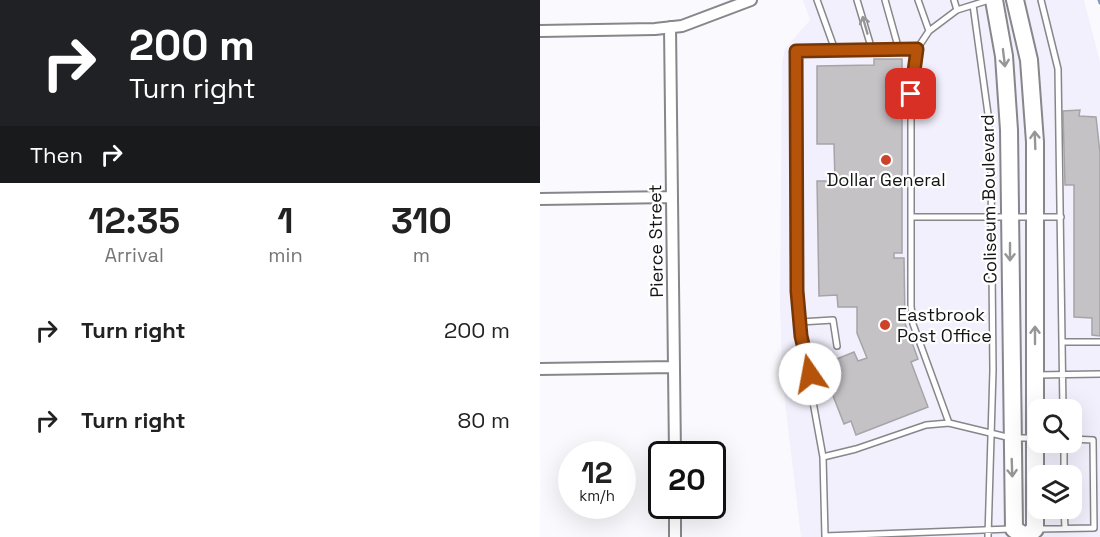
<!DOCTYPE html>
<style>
body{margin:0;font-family:"Space Grotesk",sans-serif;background:#f2f2f2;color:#222;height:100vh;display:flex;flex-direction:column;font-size:22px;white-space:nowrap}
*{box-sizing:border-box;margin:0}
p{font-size:20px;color:#767676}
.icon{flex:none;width:33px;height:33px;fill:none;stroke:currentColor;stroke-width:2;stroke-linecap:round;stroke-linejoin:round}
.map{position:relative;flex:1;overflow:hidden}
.details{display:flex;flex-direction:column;background:#fff;width:540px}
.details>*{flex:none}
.banner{background:#202124;color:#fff;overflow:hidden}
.tools{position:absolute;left:488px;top:399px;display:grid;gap:12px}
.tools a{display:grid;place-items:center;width:54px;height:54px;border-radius:12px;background:#fff;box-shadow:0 6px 24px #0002;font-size:30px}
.speed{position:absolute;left:18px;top:441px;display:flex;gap:12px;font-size:30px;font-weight:700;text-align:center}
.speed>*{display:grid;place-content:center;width:78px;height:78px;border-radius:50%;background:#fff;box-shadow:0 6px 24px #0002;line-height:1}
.speed small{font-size:15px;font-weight:400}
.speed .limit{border:3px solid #111;border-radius:9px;background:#fff;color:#111}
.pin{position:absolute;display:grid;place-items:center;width:51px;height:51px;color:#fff;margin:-26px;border-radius:12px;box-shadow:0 3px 9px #0006}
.me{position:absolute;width:66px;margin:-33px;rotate:348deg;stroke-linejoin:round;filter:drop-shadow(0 0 4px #0008)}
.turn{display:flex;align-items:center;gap:21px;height:126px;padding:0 30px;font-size:27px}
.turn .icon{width:78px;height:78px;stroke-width:2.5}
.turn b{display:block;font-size:42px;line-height:51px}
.then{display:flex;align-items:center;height:57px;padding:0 30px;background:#0003;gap:12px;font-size:22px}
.eta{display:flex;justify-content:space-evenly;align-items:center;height:102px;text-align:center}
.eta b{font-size:36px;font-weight:800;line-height:42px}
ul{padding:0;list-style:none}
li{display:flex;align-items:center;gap:18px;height:90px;padding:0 30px}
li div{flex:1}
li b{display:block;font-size:22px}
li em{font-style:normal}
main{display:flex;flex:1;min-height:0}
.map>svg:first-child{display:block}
</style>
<main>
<section class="details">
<div class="banner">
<div class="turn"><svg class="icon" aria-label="right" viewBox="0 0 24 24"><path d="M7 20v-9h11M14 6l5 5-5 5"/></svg><div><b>200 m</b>Turn right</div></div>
<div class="then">Then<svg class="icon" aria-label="right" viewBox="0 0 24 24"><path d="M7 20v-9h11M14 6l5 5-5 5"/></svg></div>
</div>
<div class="eta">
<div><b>12:35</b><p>Arrival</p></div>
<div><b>1</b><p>min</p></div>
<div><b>310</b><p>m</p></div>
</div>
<ul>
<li><svg class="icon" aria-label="right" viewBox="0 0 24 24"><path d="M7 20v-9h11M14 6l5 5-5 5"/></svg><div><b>Turn right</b></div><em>200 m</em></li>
<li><svg class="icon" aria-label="right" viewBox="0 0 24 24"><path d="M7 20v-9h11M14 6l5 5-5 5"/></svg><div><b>Turn right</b></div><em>80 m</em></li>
</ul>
</section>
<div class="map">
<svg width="560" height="537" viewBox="0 0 560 537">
<rect width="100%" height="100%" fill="#faf9fd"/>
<path fill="#f2f0fc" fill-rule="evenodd" d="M263,0H544L560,62V537H261L242,376L240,305L242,63L245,49L270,20ZM498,410H531V442H498ZM498,476H531V508H498Z"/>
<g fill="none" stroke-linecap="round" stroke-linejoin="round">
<path stroke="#849cbc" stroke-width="3" d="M559,0L560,3"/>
</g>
<path fill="#c5c2c6" stroke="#a7a4a8" stroke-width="1.5" d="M334,59H362V181H353V187H362V253H354V258H364L365,323L378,359L371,362L388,407L316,435L311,421L304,424L285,375L291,372L287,363L314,352L318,361L327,358L317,333V307H298L297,295L279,296L277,181H295L294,144H277V66L334,65Z
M540,110L539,116L556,117L560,153V336L552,335V318L534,317V185H525L523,111Z"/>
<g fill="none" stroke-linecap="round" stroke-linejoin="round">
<g stroke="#87868a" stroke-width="8">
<path id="service" d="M277,0L295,50
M317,0L332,50
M345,0L359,50
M378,0L389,31
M414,0L417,10
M449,0L417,10L389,31L377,49L371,94V306L373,324L409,423L471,438H492
M501,0L518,69L523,410
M433,5L448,114L451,168L453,370L448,537
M377,49L256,51L257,291L261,336L283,457L316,449L386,425L409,423
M371,217H521
M260,322L293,320L297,346
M522,342H560
M496,375L560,374
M524,442V476
M283,457L285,536L470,529
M524,508L525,528
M498,529L554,528L553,440L531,439"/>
</g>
<g stroke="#87868a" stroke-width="14">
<path id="minor" d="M130,27L135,454
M0,31L115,29L142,26L211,0
M0,199L132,197
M0,369L134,367
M135,537V506"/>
</g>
<g stroke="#87868a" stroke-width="20">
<path id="secondary" d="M454,0L464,56L469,130L474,529L486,537
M475,0L489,60L495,142V529L486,537"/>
</g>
<use href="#service" stroke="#fff" stroke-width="5"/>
<use href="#minor" stroke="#fff" stroke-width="10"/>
<use href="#secondary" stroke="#fff" stroke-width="16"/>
</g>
<defs><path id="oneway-shaft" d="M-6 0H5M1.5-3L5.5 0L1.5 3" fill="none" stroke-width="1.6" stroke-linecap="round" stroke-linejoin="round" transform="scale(1.5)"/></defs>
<g stroke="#969696">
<use href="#oneway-shaft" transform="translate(325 25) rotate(-106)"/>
<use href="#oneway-shaft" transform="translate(464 58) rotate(83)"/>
<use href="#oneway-shaft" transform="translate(495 140) rotate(-92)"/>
<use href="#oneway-shaft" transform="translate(470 252) rotate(90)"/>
<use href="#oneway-shaft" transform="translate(495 335) rotate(-90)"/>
<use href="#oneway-shaft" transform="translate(472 468) rotate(88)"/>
</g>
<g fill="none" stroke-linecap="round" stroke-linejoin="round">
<g stroke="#753606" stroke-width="15">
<path id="route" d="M270,374L261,336L257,291L256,51L377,49L371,94"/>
</g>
<use href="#route" stroke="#b45309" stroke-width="10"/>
</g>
<g fill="#cd4229" stroke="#fff" stroke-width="2">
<circle cx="346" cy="160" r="6"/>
<circle cx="345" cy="325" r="6"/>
</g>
<g text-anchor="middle" stroke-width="4.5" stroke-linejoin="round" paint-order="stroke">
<g font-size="18" fill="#151516" stroke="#fff">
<text x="346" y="186">Dollar General</text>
<text x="357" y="321" text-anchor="start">Eastbrook<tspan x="357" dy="21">Post Office</tspan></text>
</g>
<g font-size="18" fill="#151516" stroke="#fff">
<text transform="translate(449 199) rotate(-91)" y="6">Coliseum Boulevard</text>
<text transform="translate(116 241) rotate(-91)" y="6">Pierce Street</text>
</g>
</g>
</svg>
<div class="tools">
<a><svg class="icon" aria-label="search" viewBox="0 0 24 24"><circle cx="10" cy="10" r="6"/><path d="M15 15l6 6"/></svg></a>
<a><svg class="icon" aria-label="layers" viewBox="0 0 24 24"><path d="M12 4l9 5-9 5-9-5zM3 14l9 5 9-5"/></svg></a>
</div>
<div class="speed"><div>12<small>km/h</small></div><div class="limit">20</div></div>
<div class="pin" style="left:371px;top:94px;background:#d93025"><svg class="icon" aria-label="arrive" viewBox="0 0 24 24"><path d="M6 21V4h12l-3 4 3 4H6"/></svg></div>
<svg class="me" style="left:270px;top:374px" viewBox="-20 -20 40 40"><circle r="19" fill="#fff"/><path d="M0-13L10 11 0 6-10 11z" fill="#b45309"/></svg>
</div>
</main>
